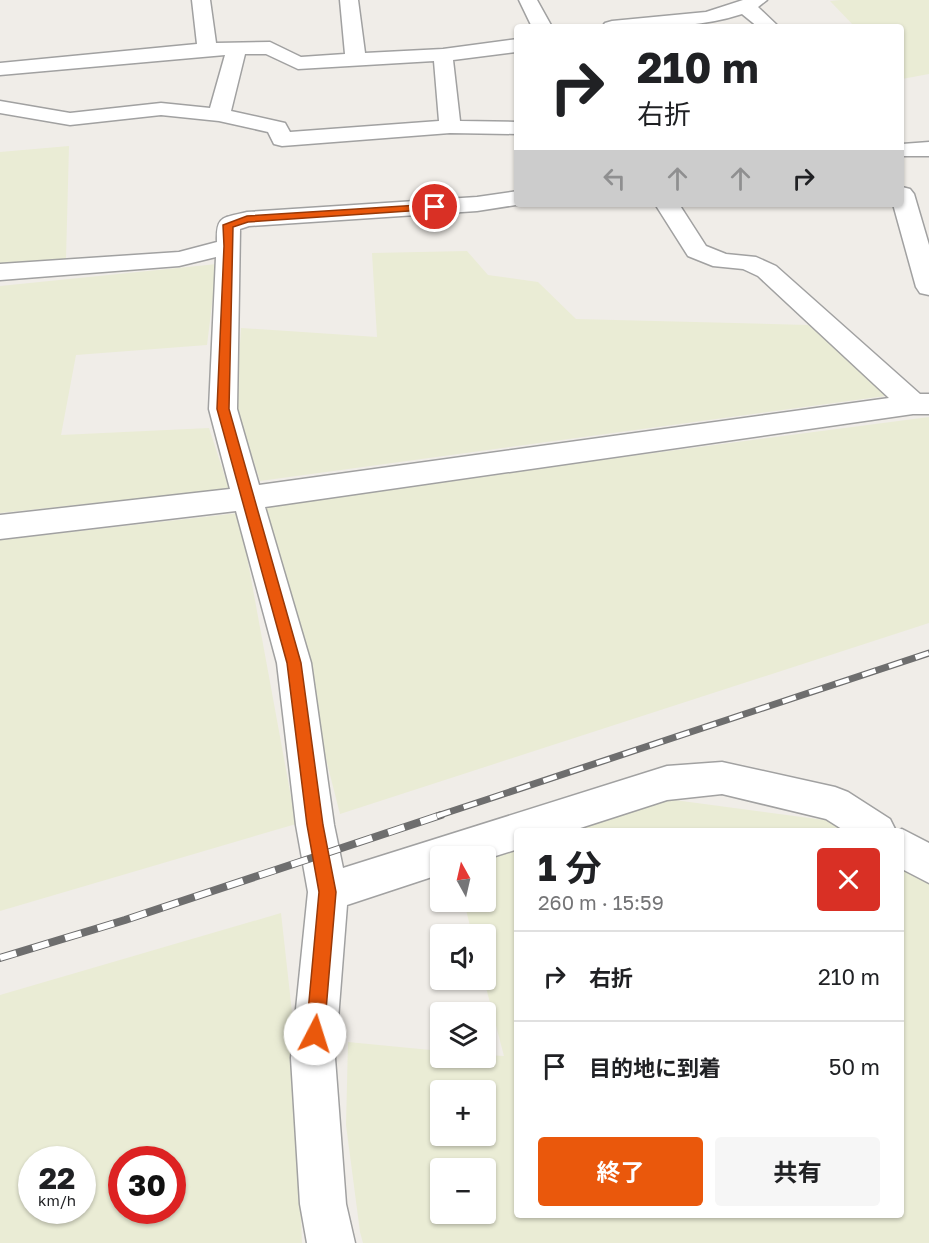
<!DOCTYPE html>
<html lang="ja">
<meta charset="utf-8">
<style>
body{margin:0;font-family:"Golos Text","Noto Sans JP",sans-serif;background:#f6f6f6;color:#202124;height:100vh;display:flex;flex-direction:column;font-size:22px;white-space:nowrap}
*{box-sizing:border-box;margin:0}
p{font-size:20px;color:#757577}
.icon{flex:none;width:33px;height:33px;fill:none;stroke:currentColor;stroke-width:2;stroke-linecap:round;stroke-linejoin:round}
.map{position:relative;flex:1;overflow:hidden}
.details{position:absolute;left:514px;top:828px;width:390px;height:390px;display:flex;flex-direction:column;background:#fff;border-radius:6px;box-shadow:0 2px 4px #0004}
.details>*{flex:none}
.hud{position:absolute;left:514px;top:24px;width:390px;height:183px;border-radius:6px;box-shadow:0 2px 4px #0004;background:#fff;color:#202124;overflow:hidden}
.needle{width:39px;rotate:352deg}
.buttons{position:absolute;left:430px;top:846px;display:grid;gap:12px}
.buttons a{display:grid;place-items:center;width:66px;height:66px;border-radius:6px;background:#fff;box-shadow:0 2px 4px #0004;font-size:30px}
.speed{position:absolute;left:18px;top:1146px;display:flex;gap:12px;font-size:30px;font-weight:700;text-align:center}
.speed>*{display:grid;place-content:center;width:78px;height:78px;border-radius:50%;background:#fff;box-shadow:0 2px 4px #0004;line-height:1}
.speed small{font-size:15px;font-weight:400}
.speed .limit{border:9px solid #d22;background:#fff;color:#111}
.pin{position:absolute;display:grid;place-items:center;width:51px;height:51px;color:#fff;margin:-26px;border:3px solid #fff;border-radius:50%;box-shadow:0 2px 6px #0007}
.me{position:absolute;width:66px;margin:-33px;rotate:5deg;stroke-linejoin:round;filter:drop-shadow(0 0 4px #0008)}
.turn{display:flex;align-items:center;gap:21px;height:126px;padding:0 24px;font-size:27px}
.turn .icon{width:78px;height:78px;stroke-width:2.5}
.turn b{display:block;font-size:42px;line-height:51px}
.lanes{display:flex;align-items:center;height:57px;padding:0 24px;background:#0003;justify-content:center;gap:30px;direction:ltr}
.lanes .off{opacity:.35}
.round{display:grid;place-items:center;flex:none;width:63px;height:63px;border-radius:6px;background:#f6f6f6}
.overview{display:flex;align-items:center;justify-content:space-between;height:102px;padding:0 24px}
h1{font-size:36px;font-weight:700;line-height:45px}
.primary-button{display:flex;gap:12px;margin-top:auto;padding:12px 24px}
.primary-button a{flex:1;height:69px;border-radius:6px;background:#ea580c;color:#fff;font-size:24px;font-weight:700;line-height:69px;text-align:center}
.primary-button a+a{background:#f6f6f6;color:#202124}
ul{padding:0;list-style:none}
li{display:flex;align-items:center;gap:18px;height:90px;padding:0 24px;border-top:2px solid #e0e0e0}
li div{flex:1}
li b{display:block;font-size:22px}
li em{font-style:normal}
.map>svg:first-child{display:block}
</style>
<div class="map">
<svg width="929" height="1243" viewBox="0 0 929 1243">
<rect width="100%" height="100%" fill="#f0ede8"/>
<path fill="#eaecd5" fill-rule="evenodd" d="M840,0H929V74L902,79V27H855L830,1Z
M69,146L66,259L0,266V152Z
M467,251L488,275L538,282L576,319L808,325L893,395L260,481L236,407L241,328L377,337L372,253Z
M217,264L207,345L76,355L61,435L209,428L229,489L0,513V286Z
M929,417V623L340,814L262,508L608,459Z
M239,513L296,824L0,911V540Z
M667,799L840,822L853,831H569Z
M517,848L518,1215H902V865L929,884V1243H363L360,1232L346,1125L348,1042L441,1051V1058H486V1055L504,1056L484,980H486V934H472L464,902H486V858ZM441,1090H486V1136H441ZM441,1168H486V1214H441Z
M281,913L293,1021L302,1243H0V995ZM32,1160H82V1210H32ZM122,1160H172V1210H122Z"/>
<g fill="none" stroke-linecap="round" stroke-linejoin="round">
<g stroke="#a1a1a1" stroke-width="3">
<path id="minor" d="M192,0H210L216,43L270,42L301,57L345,54L340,0H358L365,53L443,49L518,39L516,52L453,60L460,121L518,122V134L450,133L282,146L274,144L268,132L219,121L161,115L70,125L0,113V101L70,113L161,103L210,108L225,55L0,75V63L197,44ZM245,54H266L298,69L434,61L439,121L290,132L285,123L231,111Z
M519,0H537L552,27H532Z
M743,0H767L758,7L779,27H758L742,14C696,29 650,27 602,27L605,23L612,21L706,12Z
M929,142V156H902V144Z
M902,187L910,189L914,194L929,245V295L920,293L916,287L893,204H902Z
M518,191V204H522L477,211L249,226L240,229L237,409L259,485L889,398L758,276L743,269L713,266L688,256L655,204H679L706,246L726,254L756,257L776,266L920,394H929V414H913L265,507L311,663L334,825L343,868L667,766L722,762L835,787L848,792L890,819L896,831H845L826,819L722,794L667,800L571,831H518V849L486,859V856H441V874L347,905L335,1058L346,1204L355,1243H307L300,1204L291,1058L308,892L296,825L277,663L236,511L0,539V515L230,489L209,409L216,257L179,266L0,280V264L179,252L217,242C216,215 223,218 247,212L477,197Z
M902,829L929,843V883L902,869V831H897Z"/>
</g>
<use href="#minor" fill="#fff" fill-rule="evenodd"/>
<g stroke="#6e6e6e" stroke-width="7">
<path id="rail-far1" d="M437,816L929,653"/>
</g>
<g stroke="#6e6e6e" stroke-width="8">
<path id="rail" d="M0,958L125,920L441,815"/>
</g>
<use href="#rail-far1" stroke="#fff" stroke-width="4.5" stroke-dasharray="14" stroke-linecap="butt"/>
<use href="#rail" stroke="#fff" stroke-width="6" stroke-dasharray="17" stroke-linecap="butt"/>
</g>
<path fill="#ea580c" stroke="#983908" stroke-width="1.5" d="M435,204L439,207L438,209L248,222L233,227L229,409L301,663L323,825L336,892L324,1034L321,1040L315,1043L309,1040L306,1034L319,892L307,825L287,663L217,409L224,246L223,225L247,216Z"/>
</svg>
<div class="buttons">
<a><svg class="needle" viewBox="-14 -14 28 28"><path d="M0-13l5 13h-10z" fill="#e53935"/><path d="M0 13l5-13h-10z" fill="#757577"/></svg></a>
<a><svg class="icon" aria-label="sound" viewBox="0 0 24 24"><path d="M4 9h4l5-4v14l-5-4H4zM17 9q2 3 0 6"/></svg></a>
<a><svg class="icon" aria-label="layers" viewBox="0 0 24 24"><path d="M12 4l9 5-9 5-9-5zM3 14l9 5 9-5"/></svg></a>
<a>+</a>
<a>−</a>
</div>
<div class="speed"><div>22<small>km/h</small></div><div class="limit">30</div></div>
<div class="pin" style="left:435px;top:207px;background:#d93025"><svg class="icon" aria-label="arrive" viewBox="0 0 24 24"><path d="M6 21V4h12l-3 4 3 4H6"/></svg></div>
<svg class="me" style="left:315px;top:1034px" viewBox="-20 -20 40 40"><circle r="19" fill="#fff"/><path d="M0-13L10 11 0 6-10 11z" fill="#ea580c"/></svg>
<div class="hud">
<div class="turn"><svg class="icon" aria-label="right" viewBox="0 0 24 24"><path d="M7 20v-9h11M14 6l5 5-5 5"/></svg><div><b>210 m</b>右折</div></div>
<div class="lanes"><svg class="icon off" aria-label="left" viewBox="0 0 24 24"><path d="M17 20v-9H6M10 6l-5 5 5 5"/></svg><svg class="icon off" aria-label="ahead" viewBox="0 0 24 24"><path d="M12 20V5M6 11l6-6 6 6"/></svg><svg class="icon off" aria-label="ahead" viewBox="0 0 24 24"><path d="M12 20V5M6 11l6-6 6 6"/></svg><svg class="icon" aria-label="right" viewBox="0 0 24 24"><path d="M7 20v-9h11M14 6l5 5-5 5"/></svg></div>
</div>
<section class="details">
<div class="overview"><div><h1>1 分</h1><p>260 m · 15:59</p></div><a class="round" style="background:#d93025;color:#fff"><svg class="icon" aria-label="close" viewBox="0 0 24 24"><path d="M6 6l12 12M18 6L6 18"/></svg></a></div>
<ul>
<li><svg class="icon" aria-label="right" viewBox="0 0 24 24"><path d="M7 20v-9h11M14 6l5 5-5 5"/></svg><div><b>右折</b></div><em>210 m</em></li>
<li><svg class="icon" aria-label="arrive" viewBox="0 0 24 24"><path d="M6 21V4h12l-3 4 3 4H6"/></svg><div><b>目的地に到着</b></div><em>50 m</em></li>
</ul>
<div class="primary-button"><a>終了</a><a>共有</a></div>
</section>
</div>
